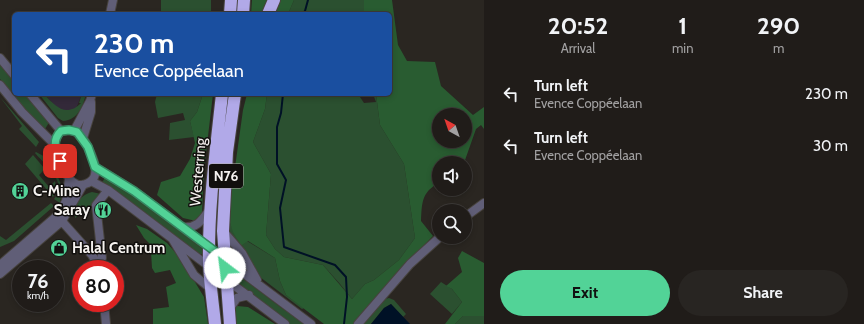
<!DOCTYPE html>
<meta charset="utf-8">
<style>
body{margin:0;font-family:Cabin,sans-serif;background:#282522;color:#f1f3f6;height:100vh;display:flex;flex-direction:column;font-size:15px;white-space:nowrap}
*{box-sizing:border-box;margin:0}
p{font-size:13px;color:#a2a1a2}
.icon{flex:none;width:22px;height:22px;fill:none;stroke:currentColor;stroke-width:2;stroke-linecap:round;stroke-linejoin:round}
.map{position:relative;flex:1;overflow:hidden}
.panel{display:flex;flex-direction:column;background:#201c19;width:380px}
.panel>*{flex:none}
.hud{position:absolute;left:12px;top:12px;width:380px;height:84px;border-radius:6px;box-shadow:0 2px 6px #0003,0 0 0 1px #3d3a38;background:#1a4fa0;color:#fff;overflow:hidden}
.needle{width:26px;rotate:320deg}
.tools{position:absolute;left:432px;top:108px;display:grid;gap:8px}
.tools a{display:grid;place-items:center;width:40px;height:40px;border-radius:50%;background:#201c19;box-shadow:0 2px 6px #0003,0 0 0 1px #3d3a38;font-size:20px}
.speed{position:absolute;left:12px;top:260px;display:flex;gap:8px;font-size:20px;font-weight:700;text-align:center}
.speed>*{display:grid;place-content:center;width:52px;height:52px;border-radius:50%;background:#201c19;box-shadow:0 2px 6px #0003,0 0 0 1px #3d3a38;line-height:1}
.speed small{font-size:10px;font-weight:400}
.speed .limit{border:6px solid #d22;background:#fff;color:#111}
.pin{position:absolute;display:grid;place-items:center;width:34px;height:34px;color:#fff;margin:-17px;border-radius:8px;box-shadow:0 2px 6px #0006}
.me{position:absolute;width:44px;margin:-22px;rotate:330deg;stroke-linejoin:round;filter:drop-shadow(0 0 3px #0008)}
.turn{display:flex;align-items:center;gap:14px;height:84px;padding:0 16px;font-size:18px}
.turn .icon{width:52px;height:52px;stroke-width:2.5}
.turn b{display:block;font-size:28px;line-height:34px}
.eta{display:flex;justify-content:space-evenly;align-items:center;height:68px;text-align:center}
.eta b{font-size:24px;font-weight:700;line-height:28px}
.cta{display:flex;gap:8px;margin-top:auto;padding:8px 16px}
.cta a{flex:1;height:46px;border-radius:24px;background:#52d397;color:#111;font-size:16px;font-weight:700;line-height:46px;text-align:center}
.cta a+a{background:#282522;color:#f1f3f6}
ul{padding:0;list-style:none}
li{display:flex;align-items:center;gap:12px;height:52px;padding:0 16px}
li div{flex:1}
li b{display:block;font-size:15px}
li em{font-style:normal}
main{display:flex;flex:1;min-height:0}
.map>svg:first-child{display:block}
</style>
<main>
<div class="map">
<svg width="484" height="324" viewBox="0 0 484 324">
<rect width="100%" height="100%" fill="#2a2621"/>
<path fill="#332939" d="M44,94H82L75,111L59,110Z"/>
<path fill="#2b5030" d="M161,0H211V14H161Z
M294,0H364V14H288Z
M0,61L14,78V94H27L50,121L45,129L22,106L0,79Z
M39,94H44C55,106 66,118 81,103H79L82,94H86C83,106 78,120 63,121L58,118Z
M157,94H203L197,112L190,121L194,137L169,140L170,123L185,120L183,113L158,118L155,102Z
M267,94H358L364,103L376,102L373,94H376L380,125L404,164L415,238L399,260L374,280L365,284L352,299L340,284L323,265L284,257L275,249L266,235L271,174L253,142L265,109Z
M0,97L39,142L36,147L19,129L22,126Z
M36,152L51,160L62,187L60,203L54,199C69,183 45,165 35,153Z
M33,155L45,169L39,175L49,187L55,181L57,191L53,197L25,164Z
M105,177L130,191L203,249L204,254H200L102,183Z
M92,192L101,194L93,205L75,218C75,205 78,196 92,192Z
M51,203L54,206L14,241L0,247V236L6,240Z
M231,206L230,223L241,246L247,241L275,258L280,281L286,295L304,308L302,309L256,274L229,237L227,209Z
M230,269L283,309L308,324H288L230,278Z
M441,282L452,289L462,302L452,314L430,294Z
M389,298L394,300L406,314L403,317L391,304L384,308L371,324H364L385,299Z
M463,316H484V324H455Z"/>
<path fill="#295c31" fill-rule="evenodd" d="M252,0H268L262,14H251Z
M280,0H294L288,14H275Z
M364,0H392L398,45L407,61L435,62L441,86L473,115L484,107V129L481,125L476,129L464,163H439V183C421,192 422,204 421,221L433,236L396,274L353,324H324L286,295L280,281L275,258L248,241L241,246L233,232L230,223L231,196L243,110L247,94H267L265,109L253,142L271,174L266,235L275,249L284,257L323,265L352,299L365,284L374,280L399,260L415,238L404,164L380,125L376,94H390V14H364ZM439,115H465V141H439Z
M203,94H213L204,170L202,213L196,221L183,218L157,195L161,182L180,176L190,159L195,143L190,121L197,112Z
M136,225L147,229L167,243L181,259L204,297L208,324H153V309L169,307L166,287L176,283L170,270L155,273L152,268L151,252H148L149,243L144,238Z
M462,251L484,263V316H463L455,324H445L462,302L452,289L446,286L462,272L458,258Z
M237,306L248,307L275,324H236L234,310Z"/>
<path fill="#001126" d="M391,304L410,324H371L384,308Z"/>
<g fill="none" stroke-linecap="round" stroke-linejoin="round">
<path stroke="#001126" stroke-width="2" d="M302,14L305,11L308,0
M283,94L281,113L277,127V164L286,180L280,208L284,247L335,265L346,277L347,297L344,324"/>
<g stroke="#47433e" stroke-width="10">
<path id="minor" d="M110,14L113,0
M0,58L14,75
M0,85L22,112L55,145
M30,94L61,131
M69,130C80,131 85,140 89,150C94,160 101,177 88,183C84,185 80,186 76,184C66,180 54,152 55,141C56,137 58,134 61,131Z
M74,131L90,101L92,94
M83,138L91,112V102
M95,167L134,191L311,324
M91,181L108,190L285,324
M465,217L484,203
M59,218L92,255L100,269
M182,227C197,229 202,220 210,209
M224,232L242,253L257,280
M173,240L194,275L211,289
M98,263L102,258L96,205L108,190
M0,265L59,214L66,201L69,179
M0,274L62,221L83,185
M104,303L106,324
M230,308L237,298L249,295
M358,324L410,264L440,237"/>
</g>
<g stroke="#47433e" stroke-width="14">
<path id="highway" d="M230,14L231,0
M243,14L244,0
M268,14L274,0
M215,324C213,304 210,284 209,264C208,207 216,150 222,94
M230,324L223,231L227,152L235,94"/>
</g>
<use href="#minor" stroke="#605e77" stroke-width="8"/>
<use href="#highway" stroke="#b1a9e8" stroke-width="12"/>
</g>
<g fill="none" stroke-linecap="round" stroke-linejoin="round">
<g stroke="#358962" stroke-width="10">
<path id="route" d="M60,161C55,150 52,140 61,131L69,130L77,132L88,147L95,167L134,191L224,258L225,268"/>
</g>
<use href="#route" stroke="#52d397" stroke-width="7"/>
</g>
<defs>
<g id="building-disc" transform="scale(0.9)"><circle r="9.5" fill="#52d397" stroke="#110f0d"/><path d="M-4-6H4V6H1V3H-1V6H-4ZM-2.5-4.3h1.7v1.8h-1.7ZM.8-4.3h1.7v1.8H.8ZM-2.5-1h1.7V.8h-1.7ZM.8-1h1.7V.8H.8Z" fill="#111"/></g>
<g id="restaurant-disc" transform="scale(0.9)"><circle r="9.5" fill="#52d397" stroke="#110f0d"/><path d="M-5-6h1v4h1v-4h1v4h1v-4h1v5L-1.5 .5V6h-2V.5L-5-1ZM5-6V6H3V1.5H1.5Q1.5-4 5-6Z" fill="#111"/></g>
<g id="shop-disc" transform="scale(0.9)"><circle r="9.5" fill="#52d397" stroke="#110f0d"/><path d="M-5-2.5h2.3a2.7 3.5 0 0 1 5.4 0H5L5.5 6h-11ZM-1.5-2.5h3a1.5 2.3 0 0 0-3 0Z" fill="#111"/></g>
</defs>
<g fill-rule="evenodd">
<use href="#building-disc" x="20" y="191"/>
<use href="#restaurant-disc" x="103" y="210"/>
<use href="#shop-disc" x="59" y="248"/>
</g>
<g text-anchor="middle" stroke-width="3" stroke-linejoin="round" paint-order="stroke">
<rect fill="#110f0d" stroke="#b1afac" stroke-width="1" x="209" y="164" width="34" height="24" rx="3"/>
<g font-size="14" font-weight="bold" fill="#f6f3f0">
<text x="226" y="181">N76</text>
</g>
<g font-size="15" fill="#f6f3f0" stroke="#110f0d">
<text transform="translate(198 172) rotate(-85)" y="5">Westerring</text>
</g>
<g font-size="15" font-weight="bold" fill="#f6f3f0" stroke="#110f0d" text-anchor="start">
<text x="33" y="196">C-Mine</text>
<text x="90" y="215" text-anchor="end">Saray</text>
<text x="72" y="253">Halal Centrum</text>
</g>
</g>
</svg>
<div class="tools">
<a><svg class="needle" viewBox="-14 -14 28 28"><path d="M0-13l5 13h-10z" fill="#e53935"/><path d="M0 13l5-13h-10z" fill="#a2a1a2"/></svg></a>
<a><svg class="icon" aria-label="sound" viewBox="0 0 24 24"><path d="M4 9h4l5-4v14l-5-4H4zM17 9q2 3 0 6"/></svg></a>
<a><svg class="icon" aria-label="search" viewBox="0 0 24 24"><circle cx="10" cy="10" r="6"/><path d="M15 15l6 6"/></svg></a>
</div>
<div class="speed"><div>76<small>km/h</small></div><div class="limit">80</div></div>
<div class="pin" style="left:60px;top:161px;background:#d93025"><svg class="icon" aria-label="arrive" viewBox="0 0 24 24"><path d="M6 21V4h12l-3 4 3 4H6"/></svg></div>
<svg class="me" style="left:225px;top:268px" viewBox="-20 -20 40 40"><circle r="19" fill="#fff"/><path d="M0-13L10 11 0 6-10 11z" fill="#52d397"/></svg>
<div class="hud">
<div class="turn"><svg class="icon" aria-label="left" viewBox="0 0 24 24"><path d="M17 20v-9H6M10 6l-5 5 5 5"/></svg><div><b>230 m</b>Evence Coppéelaan</div></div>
</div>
</div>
<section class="panel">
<div class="eta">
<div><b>20:52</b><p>Arrival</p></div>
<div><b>1</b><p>min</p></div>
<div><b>290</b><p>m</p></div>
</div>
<ul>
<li><svg class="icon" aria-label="left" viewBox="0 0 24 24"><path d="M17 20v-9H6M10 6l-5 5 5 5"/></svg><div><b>Turn left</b><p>Evence Coppéelaan</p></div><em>230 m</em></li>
<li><svg class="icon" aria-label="left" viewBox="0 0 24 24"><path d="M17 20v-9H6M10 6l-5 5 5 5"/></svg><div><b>Turn left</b><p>Evence Coppéelaan</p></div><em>30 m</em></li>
</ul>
<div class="cta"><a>Exit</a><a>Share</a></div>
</section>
</main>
